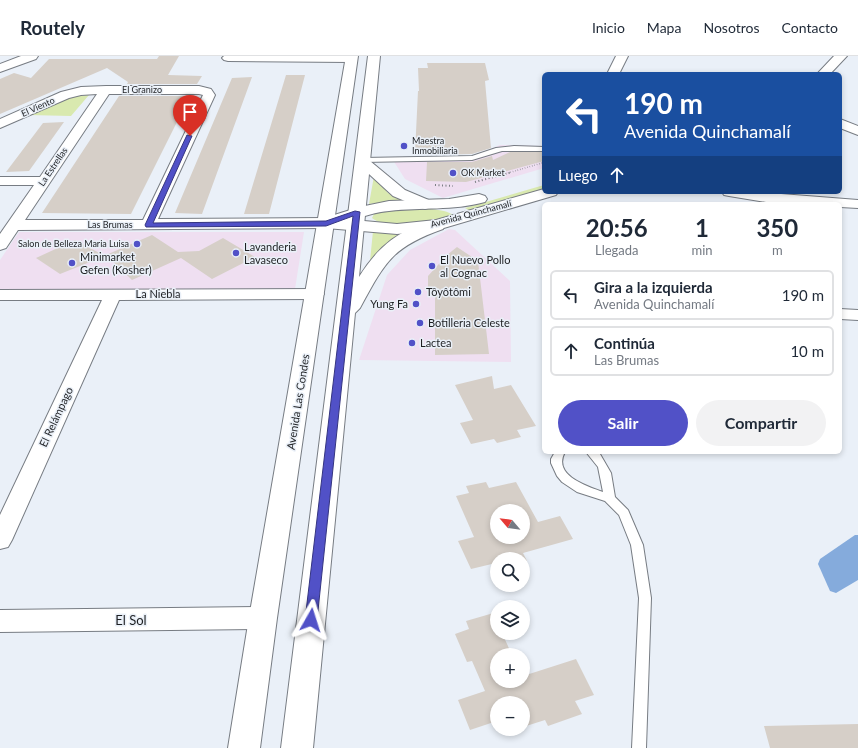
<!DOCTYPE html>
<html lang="es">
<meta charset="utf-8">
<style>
body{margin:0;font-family:Lato,sans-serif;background:#f2f2f3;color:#1f2937;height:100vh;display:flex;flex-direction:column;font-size:15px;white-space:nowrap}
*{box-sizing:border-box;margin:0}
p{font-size:13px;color:#747a83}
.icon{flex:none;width:22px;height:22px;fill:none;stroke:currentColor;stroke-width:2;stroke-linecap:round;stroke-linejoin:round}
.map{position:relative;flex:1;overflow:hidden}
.details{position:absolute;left:542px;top:146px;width:300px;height:252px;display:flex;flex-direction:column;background:#fff;border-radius:6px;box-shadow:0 2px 6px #0003}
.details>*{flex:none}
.hud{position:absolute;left:542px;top:16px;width:300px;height:122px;border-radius:6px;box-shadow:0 2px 6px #0003;background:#1a4fa0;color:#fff;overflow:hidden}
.needle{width:26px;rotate:299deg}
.buttons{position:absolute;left:490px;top:448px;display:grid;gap:8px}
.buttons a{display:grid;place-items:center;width:40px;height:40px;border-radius:50%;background:#fff;box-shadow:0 2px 6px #0003;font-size:20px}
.pin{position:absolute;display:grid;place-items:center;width:34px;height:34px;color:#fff;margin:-41px -17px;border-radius:50% 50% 50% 0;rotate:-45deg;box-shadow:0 0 4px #0007}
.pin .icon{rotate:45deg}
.me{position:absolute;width:44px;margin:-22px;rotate:6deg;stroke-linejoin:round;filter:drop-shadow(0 0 3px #0008)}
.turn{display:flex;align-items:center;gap:14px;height:84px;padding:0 16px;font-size:18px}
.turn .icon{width:52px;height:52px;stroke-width:2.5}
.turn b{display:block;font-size:28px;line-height:34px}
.then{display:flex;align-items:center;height:38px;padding:0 16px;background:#0003;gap:8px;font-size:15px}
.eta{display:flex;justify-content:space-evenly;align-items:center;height:68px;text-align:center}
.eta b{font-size:24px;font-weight:700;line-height:28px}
.button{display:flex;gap:8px;margin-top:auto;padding:8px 16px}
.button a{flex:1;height:46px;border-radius:24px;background:#5151c7;color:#fff;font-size:16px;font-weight:700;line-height:46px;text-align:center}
.button a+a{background:#f2f2f3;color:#1f2937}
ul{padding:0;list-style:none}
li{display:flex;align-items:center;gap:12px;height:50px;margin:0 8px 6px;padding:0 8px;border:2px solid #e0e1e3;border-radius:6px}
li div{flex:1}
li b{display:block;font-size:15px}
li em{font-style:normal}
header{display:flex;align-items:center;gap:24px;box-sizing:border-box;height:56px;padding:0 20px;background:#fff;border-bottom:1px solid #e0e1e3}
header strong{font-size:19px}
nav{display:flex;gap:22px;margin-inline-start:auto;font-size:14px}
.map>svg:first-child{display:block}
</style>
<header>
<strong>Routely</strong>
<nav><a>Inicio</a><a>Mapa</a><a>Nosotros</a><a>Contacto</a></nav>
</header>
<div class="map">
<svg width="858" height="692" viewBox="0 0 858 692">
<rect width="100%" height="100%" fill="#eaf0f8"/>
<path fill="#efdff1" d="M500,89L544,90V112L443,142L405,123L391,101L475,100Z
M449,173L455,174L510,225L511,306L359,304L387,219L410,194Z
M19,176H304L295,233H0V204Z"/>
<path fill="#d9e9af" d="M89,39L71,60L28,59L70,41Z
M374,120L388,137L403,144L369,148Z
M544,129V134L470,155L465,152Z
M409,152C421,153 444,152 453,159C433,165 390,177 372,162L374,158L382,155Z
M373,175L392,178H405L380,194L370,205Z"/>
<path fill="#85abdc" d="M855,479H858V524L836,537L830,535L818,508L820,503Z"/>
<path fill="#d6cfc8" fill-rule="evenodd" d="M159,0H179L168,19L202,20L197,28H127L128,26L107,12L0,58V23L14,17L31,22L49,3H157Z
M427,7H485L489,24L485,25L491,92L472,98L428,99V97H415L418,35H419L418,12H428Z
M286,19H305L269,158H244Z
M252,21L202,158L175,157L232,22Z
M119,40H190L131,158L42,157Z
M64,66L29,115L6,116L43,67Z
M510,96H544V105L466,126L426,125L427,106H472L492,100L493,104Z
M152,179L178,196L199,195L223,182L255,201L212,223L181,202L132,224L106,199Z
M75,184L105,200L60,218L36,202Z
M457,191L478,205L489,298L435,299V238H428V220L447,199Z
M492,320L494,333L511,329L536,370L517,374L521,381L497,387L494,383L471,388L460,367L473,364L455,329Z
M486,426L489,432L516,426L538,466L560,460L573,483L523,497L527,505L523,506V503H497V509L496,507L471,513L458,485L474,481L456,440L469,437L466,430ZM497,455H523V481H497Z
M497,556V577H502L512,599H497V625H523V620L576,603L594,639L575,645L582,658L548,670L545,664L523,671V647H497V665L470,674L458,644L485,635L472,605L467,606L455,578L469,573L466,565Z
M858,668V692H770L764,670Z"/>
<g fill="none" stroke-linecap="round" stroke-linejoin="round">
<g stroke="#777c83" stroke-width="2">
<path id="service" d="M514,90L544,91V95H502L472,104L363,106L360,104L363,102L472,100L496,92Z
M555,396H565C552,419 586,430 603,436L598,411L586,396H598L600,398L611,417L615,441L628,454L643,489L651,542L646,692H632L639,542L631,489L619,459L605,445L577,436L562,426L557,420L551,407V403Z"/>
</g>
<g stroke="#777c83" stroke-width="2">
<path id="minor" d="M224,0H352L357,3L351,6L228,5L224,4L222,2Z
M616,0H628L619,18H607Z
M106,30H199L211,33L215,39L158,163L326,162L331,164L334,167L331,170L326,172L18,174L6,192L0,194V178L34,129H0V121H40L97,38L81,39L69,42L0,72V63L61,36L81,31ZM109,38H199L203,39L143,164H25Z
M840,63L858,70V79L840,72Z
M722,136H756L858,144V152L840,151V148L766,146L729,140L724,139Z
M315,233L321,234L324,238L321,242L315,243L119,244L12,484L8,491L0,493V459L102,244H0V234Z
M840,253L858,254V264L840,263Z
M263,551L272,554L276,562L272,570L263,573L0,576V554Z"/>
</g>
<g stroke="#777c83" stroke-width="2">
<path id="tertiary" d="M21,0H38L36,3L0,16V8Z
M834,0H847L830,18H817Z
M544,133V136H558L556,139L437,174L397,178L326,172L320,171L318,167L320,163L330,162L331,160L360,151L389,145L449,143L479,138L485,140L487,143L485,146C452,155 422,151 389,155C376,156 364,160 353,164L397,168L436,164Z"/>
</g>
<g stroke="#777c83" stroke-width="2">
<path id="secondary" d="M346,0H358L277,562L260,692H228L249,562Z
M368,0H380L370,105L405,134L431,145L433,148L431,151L425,153L419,151L393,140L369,118L359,221C379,189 400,173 437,164L443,165L445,169L443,173C392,191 385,206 360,252L355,257L313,692H281Z"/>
</g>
<path stroke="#7b7f84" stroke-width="1.5" stroke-dasharray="0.5 2" stroke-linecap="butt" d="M508,117L542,107"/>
<path stroke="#7b7f84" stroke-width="2" stroke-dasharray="1 2.5" stroke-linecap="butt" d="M475,126L512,116
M435,129L453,130"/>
<use href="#service" fill="#fff" fill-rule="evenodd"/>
<use href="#minor" fill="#fff" fill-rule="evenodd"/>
<use href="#tertiary" fill="#fff" fill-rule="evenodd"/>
<use href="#secondary" fill="#fff" fill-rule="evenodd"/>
</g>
<path fill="#5151c7" stroke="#353581" d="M187,79L192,80L153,167L326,165L355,155L360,156L317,564L315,568L311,569L307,568L305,564L353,160L326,170L146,171L145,169Z"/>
<g fill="#5151c7" stroke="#eaf0f8" stroke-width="1.5">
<circle cx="404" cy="90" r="4"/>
<circle cx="453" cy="117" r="4"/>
<circle cx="137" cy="188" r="4"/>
<circle cx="236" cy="197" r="4"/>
<circle cx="72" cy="207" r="4"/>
<circle cx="432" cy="210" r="4"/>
<circle cx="418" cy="236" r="4"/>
<circle cx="416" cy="248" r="4"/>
<circle cx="420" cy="267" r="4"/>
<circle cx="412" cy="287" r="4"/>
</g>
<g text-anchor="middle" stroke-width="3" stroke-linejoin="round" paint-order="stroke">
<g font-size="9" fill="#1e2023" stroke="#eaf0f8">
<text x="142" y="37">El Granizo</text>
<text transform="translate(38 51) rotate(-24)" y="3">El Viento</text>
<text transform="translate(53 111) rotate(-56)" y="3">La Estrellas</text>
<text transform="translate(471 158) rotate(-15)" y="3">Avenida Quinchamalí</text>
<text x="110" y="172">Las Brumas</text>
</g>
<g font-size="9" fill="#1e2023" stroke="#eaf0f8" text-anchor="start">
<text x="412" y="88">Maestra<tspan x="412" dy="10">Inmobiliaria</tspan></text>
<text x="461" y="120">OK Market</text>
<text x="129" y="191" text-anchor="end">Salon de Belleza Maria Luisa</text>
</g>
<g font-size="11" fill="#1e2023" stroke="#eaf0f8" text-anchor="start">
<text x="244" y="195">Lavanderia<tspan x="244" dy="13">Lavaseco</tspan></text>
<text x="80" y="205">Minimarket<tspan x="80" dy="13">Gefen (Kosher)</tspan></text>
<text x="440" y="208">El Nuevo Pollo<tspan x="440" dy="13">al Cognac</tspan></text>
<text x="426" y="240">Tôyôtômi</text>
<text x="408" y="252" text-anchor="end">Yung Fa</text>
<text x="428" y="271">Botilleria Celeste</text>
<text x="420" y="291">Lactea</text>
</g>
<g font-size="11" fill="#1e2023" stroke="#eaf0f8">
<text x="158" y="242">La Niebla</text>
<text transform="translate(298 346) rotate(-81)" y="4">Avenida Las Condes</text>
<text transform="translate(56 361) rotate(-65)" y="4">El Relámpago</text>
</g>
<g font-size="13" fill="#1e2023" stroke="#eaf0f8">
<text x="131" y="569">El Sol</text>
</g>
</g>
</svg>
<div class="buttons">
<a><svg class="needle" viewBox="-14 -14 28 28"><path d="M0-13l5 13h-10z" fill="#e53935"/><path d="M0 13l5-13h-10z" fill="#747a83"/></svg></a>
<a><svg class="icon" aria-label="search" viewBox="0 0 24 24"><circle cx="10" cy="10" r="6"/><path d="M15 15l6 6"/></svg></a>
<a><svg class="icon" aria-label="layers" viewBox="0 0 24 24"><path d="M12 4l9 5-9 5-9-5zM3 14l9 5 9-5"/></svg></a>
<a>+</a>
<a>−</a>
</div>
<div class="pin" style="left:190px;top:80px;background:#d93025"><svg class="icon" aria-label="arrive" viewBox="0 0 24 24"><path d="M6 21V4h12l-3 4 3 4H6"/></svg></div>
<svg class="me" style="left:311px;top:564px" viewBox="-20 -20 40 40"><path d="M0-17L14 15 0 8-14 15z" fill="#5151c7" stroke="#fff" stroke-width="4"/></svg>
<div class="hud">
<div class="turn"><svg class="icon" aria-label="left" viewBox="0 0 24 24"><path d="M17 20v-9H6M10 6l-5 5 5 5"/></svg><div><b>190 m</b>Avenida Quinchamalí</div></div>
<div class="then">Luego<svg class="icon" aria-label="ahead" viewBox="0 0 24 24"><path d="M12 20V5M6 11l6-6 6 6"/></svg></div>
</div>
<section class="details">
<div class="eta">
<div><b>20:56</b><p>Llegada</p></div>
<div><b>1</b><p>min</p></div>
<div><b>350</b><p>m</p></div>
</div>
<ul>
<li><svg class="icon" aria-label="left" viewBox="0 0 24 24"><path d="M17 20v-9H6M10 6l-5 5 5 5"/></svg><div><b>Gira a la izquierda</b><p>Avenida Quinchamalí</p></div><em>190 m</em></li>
<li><svg class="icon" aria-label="ahead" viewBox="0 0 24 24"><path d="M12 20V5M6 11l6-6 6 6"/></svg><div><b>Continúa</b><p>Las Brumas</p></div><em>10 m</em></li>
</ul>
<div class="button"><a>Salir</a><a>Compartir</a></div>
</section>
</div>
